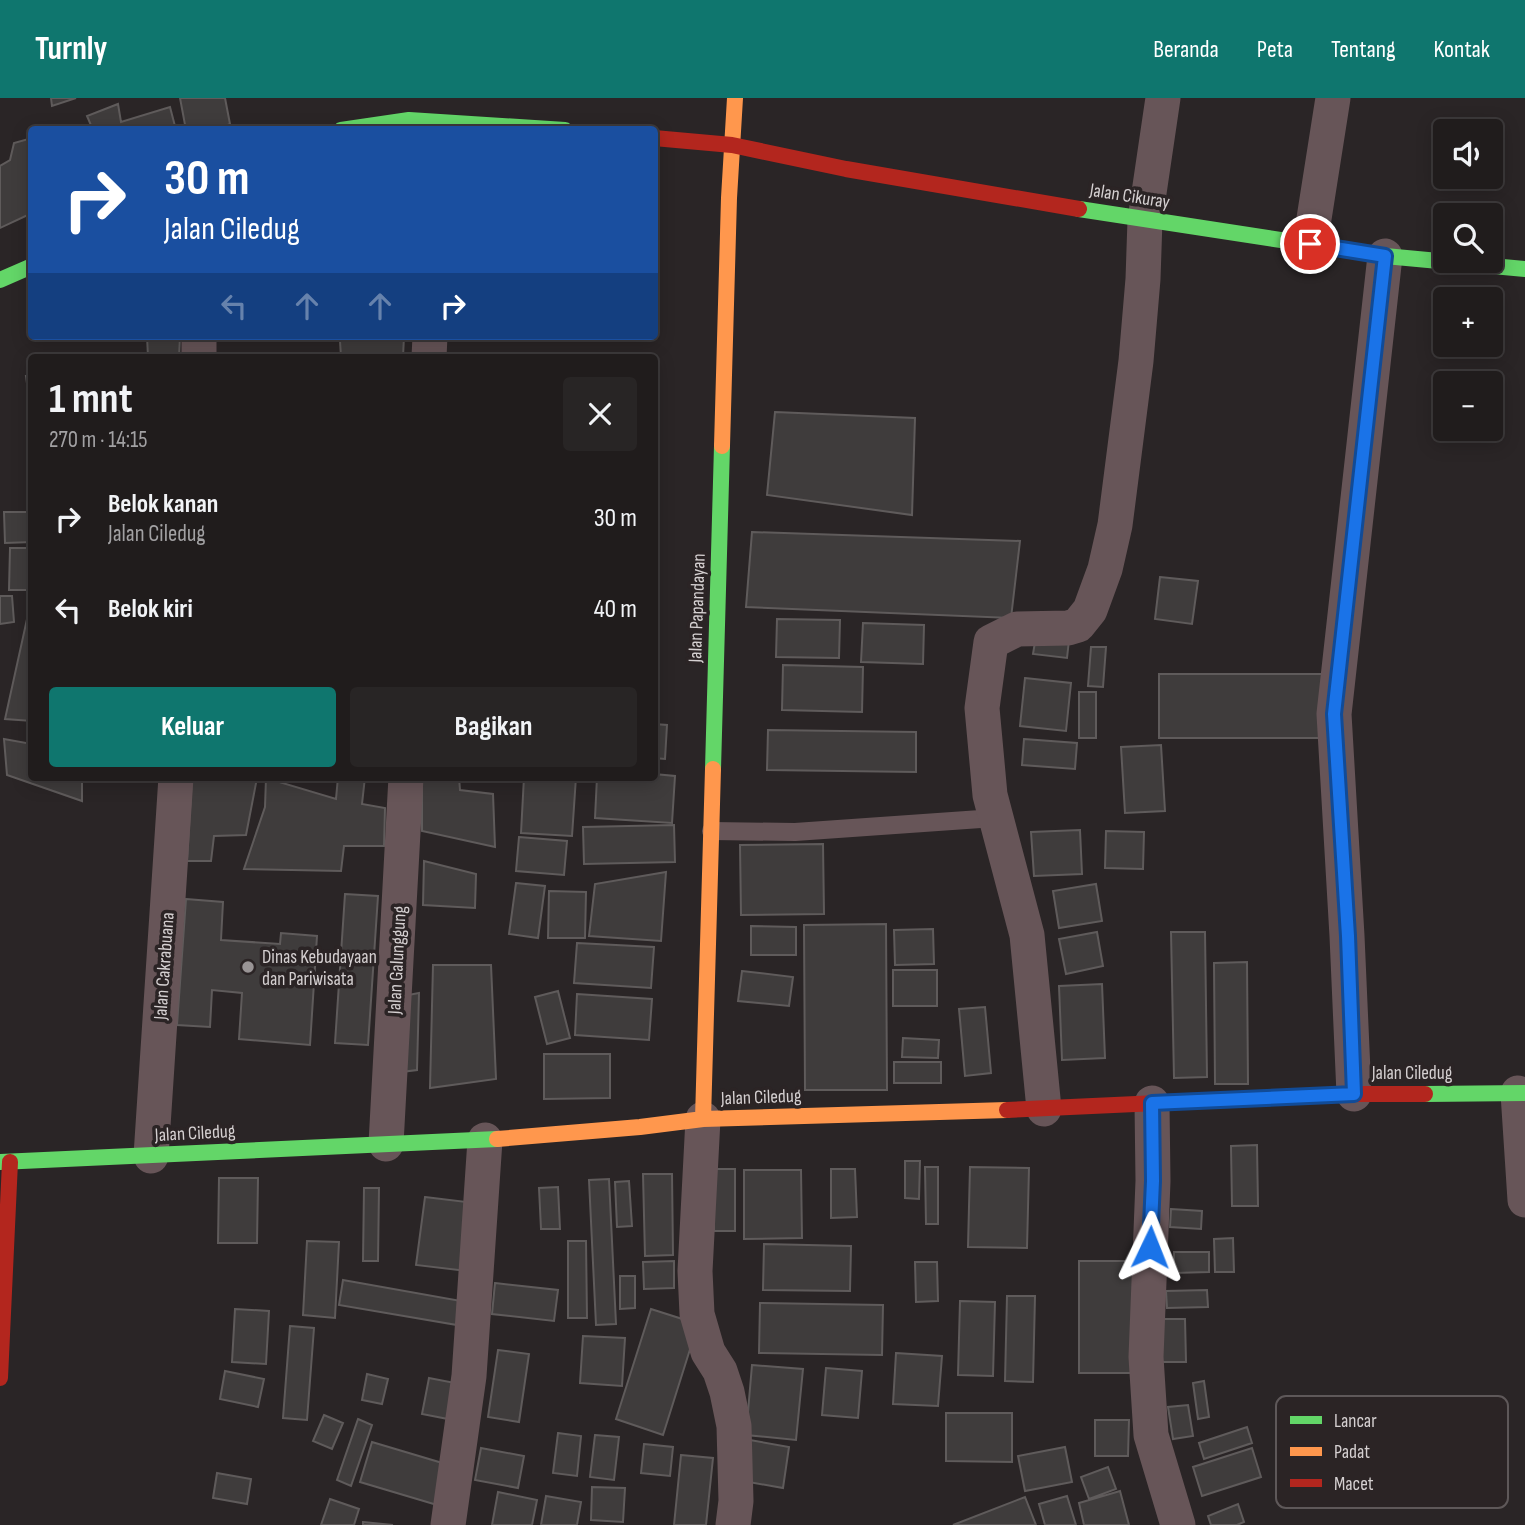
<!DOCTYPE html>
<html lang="id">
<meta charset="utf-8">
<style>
body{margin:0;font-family:"Sofia Sans Condensed",sans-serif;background:#282525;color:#f1f3f6;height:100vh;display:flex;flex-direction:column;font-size:26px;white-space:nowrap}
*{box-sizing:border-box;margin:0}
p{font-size:23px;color:#a2a1a3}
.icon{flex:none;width:38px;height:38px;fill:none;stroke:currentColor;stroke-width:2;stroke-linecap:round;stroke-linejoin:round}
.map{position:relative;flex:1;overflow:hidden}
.panel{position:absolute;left:28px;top:256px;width:630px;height:427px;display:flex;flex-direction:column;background:#201c1c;border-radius:7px;box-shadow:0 4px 18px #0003,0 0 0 2px #3d3a3b}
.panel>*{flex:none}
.guide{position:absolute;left:28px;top:28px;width:630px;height:214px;border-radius:7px;box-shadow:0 4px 18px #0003,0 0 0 2px #3d3a3b;background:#1a4fa0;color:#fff;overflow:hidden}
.buttons{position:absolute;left:1433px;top:21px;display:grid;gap:14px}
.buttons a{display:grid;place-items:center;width:70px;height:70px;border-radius:7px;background:#201c1c;box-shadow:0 4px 18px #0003,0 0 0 2px #3d3a3b;font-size:35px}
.pin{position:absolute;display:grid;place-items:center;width:60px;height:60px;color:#fff;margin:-30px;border:4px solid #fff;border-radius:50%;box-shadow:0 2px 7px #0007}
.me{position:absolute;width:77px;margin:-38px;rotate:2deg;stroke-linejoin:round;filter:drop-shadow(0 0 5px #0008)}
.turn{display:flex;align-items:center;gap:24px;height:147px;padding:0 21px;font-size:32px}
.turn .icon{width:91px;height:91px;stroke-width:2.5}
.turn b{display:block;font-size:49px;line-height:60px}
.lanes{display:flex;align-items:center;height:66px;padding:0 21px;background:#0003;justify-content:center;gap:35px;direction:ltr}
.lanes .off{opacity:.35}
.round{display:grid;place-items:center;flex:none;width:74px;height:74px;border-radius:7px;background:#282525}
.headline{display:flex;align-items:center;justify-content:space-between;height:119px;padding:0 21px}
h1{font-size:42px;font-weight:700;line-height:52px}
.primary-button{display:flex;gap:14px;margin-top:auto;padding:14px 21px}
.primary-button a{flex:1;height:80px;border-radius:7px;background:#0f766e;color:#fff;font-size:28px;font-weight:700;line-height:80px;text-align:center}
.primary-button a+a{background:#282525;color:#f1f3f6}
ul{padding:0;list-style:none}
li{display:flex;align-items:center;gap:21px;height:91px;padding:0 21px}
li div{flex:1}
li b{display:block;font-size:26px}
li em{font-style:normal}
header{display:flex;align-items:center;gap:42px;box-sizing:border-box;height:98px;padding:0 35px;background:#0f766e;color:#fff}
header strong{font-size:33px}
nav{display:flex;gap:38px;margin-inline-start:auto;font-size:24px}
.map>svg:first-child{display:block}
</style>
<header>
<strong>Turnly</strong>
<nav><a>Beranda</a><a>Peta</a><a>Tentang</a><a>Kontak</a></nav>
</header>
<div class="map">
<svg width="1525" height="1427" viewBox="0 0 1525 1427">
<rect width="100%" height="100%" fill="#2a2526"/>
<path fill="#3f3c3c" stroke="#5f5b5b" stroke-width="2" d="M51,0H76L52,8Z
M180,0H225L230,26L215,32H186Z
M118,6L121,24L170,9L176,32H93L87,18Z
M32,40V115L0,130V68L10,62L14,45Z
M147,238H180L179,259H148Z
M346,238H404L403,259H341L340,243Z
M26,278H32V323Z
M775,314L915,320L912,417L767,397Z
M4,414H32V444L5,445Z
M752,434L1020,443L1011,520L746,509Z
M10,450H29V492H9Z
M1160,479L1198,483L1192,526L1155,521Z
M0,498H12L14,524L0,526Z
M27,521L32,523V623L5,621Z
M777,521L840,522L839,560L776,559Z
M863,525L924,527L923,566L861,564Z
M1036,538L1069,542L1067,560L1033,556Z
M1091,549H1106L1103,589L1088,588Z
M783,567L863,569L862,614L782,612Z
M1159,576H1326V640H1159Z
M1025,580L1071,585L1066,633L1020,628Z
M1079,594H1096V640H1079Z
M654,626L667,627L665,661L654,660Z
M768,632L916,634V674L767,672Z
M4,641L32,646V679H82V703L7,677Z
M1024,641L1077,645L1075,671L1022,667Z
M1161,647L1165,713L1125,715L1121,649Z
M654,676L675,678L672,725L595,720L597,679H654Z
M192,679L257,680L246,737L214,738L211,763H187Z
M338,679H365L362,706L385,710L384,748H344L341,773L244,771L265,709L266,680L336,701Z
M422,679H459L460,692L493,696L495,749L422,733Z
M524,679H576L572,738L521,735Z
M674,727L675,764L584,766L583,729Z
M1080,732L1082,776L1034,778L1031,734Z
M1106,733L1144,734L1143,771L1105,770Z
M519,739L567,743L564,777L516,773Z
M823,746L824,816L741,817L740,747Z
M424,763L476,776L475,810L423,807Z
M666,774L661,843L589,838L595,786Z
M516,785L545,788L538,840L509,836Z
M1096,786L1102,823L1059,830L1053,793Z
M549,793L586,794L585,840H548Z
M345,796L378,798L368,947L335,945Z
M186,801L223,804L221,842L280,846L281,835L317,838L310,947L239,941L242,895L212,892L210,929L177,927Z
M886,826L887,992H805L804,827Z
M751,828L796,829V857H751Z
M933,831L934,866L895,867L894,832Z
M1097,834L1103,868L1066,876L1059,841Z
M1171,834H1205L1207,979L1174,980Z
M577,845L654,849L651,890L574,885Z
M1247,864L1248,986H1215L1214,865Z
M433,867H491L496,981L430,990Z
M893,872H937V908H893Z
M742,873L793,879L789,908L738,903Z
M1102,886L1105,960L1062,962L1059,888Z
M558,893L570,940L547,946L535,899Z
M419,895L417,972L401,974L408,897Z
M577,896L652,901L649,942L575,937Z
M985,909L991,975L965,978L959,911Z
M903,940L939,942L938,960L902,959Z
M544,956H610V1000L544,1001Z
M894,964H941V985H894Z
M1257,1047L1258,1108H1232L1231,1048Z
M905,1063H920L919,1101L905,1100Z
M925,1069H938V1126H926Z
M970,1069L1029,1070L1027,1150L968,1149Z
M714,1071H735V1133H714Z
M831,1071H855L857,1119L831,1120Z
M744,1072H801L802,1140L744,1141Z
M643,1076H672L673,1157L645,1158Z
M219,1080H258L257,1145H218Z
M609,1081L616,1226L596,1227L589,1082Z
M629,1083L632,1128L617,1129L615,1084Z
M558,1089L560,1131H541L539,1090Z
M364,1090H379L378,1163H363Z
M425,1099L475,1105L467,1173L416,1167Z
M1171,1111L1202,1113L1201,1131L1170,1129Z
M1233,1140L1234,1174H1215L1214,1141Z
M307,1143L339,1144L335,1220L303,1217Z
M568,1143H586L587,1220H568Z
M764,1146L851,1148L850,1193L763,1192Z
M1174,1154H1209V1174L1174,1175Z
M674,1163V1190L644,1191L643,1164Z
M1079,1163H1141V1275H1079Z
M915,1164H937L938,1203L916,1204Z
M620,1178H635V1210L620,1211Z
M343,1182L461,1203L457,1227L339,1207Z
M495,1185L558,1192L554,1223L492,1216Z
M1207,1192L1208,1209L1167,1210L1166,1193Z
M1007,1198H1035L1033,1284L1005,1283Z
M960,1203L995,1204L993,1278L958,1277Z
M760,1205L883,1207L882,1257L759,1255Z
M235,1211L269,1213L266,1266L232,1264Z
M651,1211L698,1226L663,1337L616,1321Z
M1159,1221H1185L1186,1264H1160Z
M290,1228L314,1230L307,1322L283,1320Z
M583,1238L625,1240L622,1288L580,1285Z
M498,1252L529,1256L519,1324L488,1319Z
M896,1255L942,1258L938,1308L893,1306Z
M752,1267L803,1271L796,1342L746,1337Z
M826,1270L862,1273L858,1320L822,1317Z
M225,1273L264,1281L258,1309L220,1301Z
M367,1276L388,1281L382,1306L362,1302Z
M429,1280L455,1285L448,1321L422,1316Z
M1204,1283L1209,1319L1198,1321L1193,1285Z
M1188,1307L1193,1338L1173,1341L1168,1309Z
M946,1315H1012V1364L946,1363Z
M324,1317L343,1325L332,1351L313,1343Z
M358,1321L372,1327L351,1388L337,1382Z
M1095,1322H1129L1128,1358H1095Z
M1247,1329L1252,1345L1204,1361L1199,1345Z
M558,1335L581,1338L577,1378L553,1375Z
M595,1337L619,1339L614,1382L590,1379Z
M750,1342L789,1349L783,1390L743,1383Z
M372,1344L449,1367L437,1407L360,1384Z
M644,1346L673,1349L670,1378L641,1375Z
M1065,1349L1072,1384L1025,1393L1018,1358Z
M481,1350L524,1358L518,1390L475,1382Z
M1252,1350L1261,1379L1202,1398L1193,1369Z
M681,1357L713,1360L706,1427H674Z
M1108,1369L1116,1391L1089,1401L1081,1379Z
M217,1375L251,1381L247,1406L213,1400Z
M592,1389L625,1390L623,1424L591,1422Z
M1120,1393L1129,1427H1084L1079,1405Z
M498,1394L537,1402L532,1427H492Z
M546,1398L581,1404L577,1427H541Z
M1067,1398L1076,1427H1045L1039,1406Z
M1025,1399L1036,1427H953Z
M330,1401L359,1411L354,1427H321Z
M1238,1406L1244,1424L1237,1427H1211L1208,1418Z
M363,1424L393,1427H363Z"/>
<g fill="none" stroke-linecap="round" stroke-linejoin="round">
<path stroke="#675558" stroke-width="18" d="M711,733L795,734L995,720"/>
<path stroke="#675558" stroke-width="35" d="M1310,146L1333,0
M199,259V238
M429,259L430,238
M1518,995L1525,1102
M1354,996L1347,838L1334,616L1385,158
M1152,1005L1153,1083L1146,1259L1151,1337L1178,1427
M1044,1011L1027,837L990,697L982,610L991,544L1017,531L1068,530L1078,527L1090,512L1105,471L1115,427L1136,263L1143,181L1145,122L1163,0
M703,1021L695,1173L697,1216L708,1254L720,1273L727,1294L734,1328L736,1403L733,1427
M386,1046L406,679
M151,1058L176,679
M448,1427L469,1278L485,1042"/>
<path stroke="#63d668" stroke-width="16" d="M341,32L409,22L565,32
M1079,111L1385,158L1525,171
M0,182L32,168
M713,671L722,348
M1425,996L1525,995
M0,1064L497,1041"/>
<path stroke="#ff974d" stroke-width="16" d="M722,348L729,100L735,0
M703,1021L713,671
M497,1041L640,1029L703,1021L1007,1012"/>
<path stroke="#b3261e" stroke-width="16" d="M654,40L732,47L846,71L1079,111
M1007,1012L1354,996H1425
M0,1280L10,1064"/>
</g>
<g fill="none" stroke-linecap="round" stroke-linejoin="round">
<g stroke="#114b97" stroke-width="18">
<path id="route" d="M1150,1149L1153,1083L1152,1005L1354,996L1348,838L1334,616L1385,158L1310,146"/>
</g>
<use href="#route" stroke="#1a73e8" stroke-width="12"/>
</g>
<circle fill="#999495" stroke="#2b2425" stroke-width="2.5" cx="248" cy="869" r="7"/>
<g text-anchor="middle" stroke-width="7" stroke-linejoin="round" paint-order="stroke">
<g font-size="19" fill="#d5d0d1" stroke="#2b2425">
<text transform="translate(1130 97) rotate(9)" y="7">Jalan Cikuray</text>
<text transform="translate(696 510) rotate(-88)" y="7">Jalan Papandayan</text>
<text transform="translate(396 862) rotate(-87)" y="7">Jalan Galunggung</text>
<text transform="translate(163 868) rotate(-86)" y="7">Jalan Cakrabuana</text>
<text x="1412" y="981">Jalan Ciledug</text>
<text transform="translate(761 998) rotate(-2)" y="7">Jalan Ciledug</text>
<text transform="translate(195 1034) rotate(-3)" y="7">Jalan Ciledug</text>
</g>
<g font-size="19" fill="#d5d0d1" stroke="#2b2425" text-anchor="start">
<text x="262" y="865">Dinas Kebudayaan<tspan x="262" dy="22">dan Pariwisata</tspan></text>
</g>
</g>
<rect x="1276" y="1298" width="232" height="112" rx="10" fill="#2b2425" stroke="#5e5859" stroke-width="2"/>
<rect x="1290" y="1318" width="32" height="8" fill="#63d668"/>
<rect x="1290" y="1349" width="32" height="9" fill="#ff974d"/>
<rect x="1290" y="1381" width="32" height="8" fill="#b3261e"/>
<g font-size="19" fill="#d5d0d1">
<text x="1334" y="1329">Lancar</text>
<text x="1334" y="1360">Padat</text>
<text x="1334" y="1392">Macet</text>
</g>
</svg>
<div class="buttons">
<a><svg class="icon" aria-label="sound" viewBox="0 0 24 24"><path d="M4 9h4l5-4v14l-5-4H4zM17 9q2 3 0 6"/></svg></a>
<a><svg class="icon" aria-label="search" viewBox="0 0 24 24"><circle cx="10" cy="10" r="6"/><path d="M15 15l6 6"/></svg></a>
<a>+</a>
<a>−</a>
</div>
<div class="pin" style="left:1310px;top:146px;background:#d93025"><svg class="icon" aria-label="arrive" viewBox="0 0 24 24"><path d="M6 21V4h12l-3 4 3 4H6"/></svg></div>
<svg class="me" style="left:1150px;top:1149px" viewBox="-20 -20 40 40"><path d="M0-17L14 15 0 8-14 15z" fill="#1a73e8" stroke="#fff" stroke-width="4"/></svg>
<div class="guide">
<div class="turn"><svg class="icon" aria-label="right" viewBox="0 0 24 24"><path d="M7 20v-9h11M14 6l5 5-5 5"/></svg><div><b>30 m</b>Jalan Ciledug</div></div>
<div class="lanes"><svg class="icon off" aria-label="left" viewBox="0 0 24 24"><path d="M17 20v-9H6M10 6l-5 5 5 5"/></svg><svg class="icon off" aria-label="ahead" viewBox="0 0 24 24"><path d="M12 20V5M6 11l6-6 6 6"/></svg><svg class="icon off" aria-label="ahead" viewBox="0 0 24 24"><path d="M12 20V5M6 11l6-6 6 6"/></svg><svg class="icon" aria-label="right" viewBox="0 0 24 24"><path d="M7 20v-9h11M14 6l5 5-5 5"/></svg></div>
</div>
<section class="panel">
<div class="headline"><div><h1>1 mnt</h1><p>270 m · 14:15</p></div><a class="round"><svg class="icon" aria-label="close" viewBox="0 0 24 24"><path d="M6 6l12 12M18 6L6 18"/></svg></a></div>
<ul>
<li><svg class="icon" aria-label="right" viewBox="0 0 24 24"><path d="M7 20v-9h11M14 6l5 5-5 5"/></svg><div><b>Belok kanan</b><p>Jalan Ciledug</p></div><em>30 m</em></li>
<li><svg class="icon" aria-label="left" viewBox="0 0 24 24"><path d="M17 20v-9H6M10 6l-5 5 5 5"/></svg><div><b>Belok kiri</b></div><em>40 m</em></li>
</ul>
<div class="primary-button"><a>Keluar</a><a>Bagikan</a></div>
</section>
</div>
